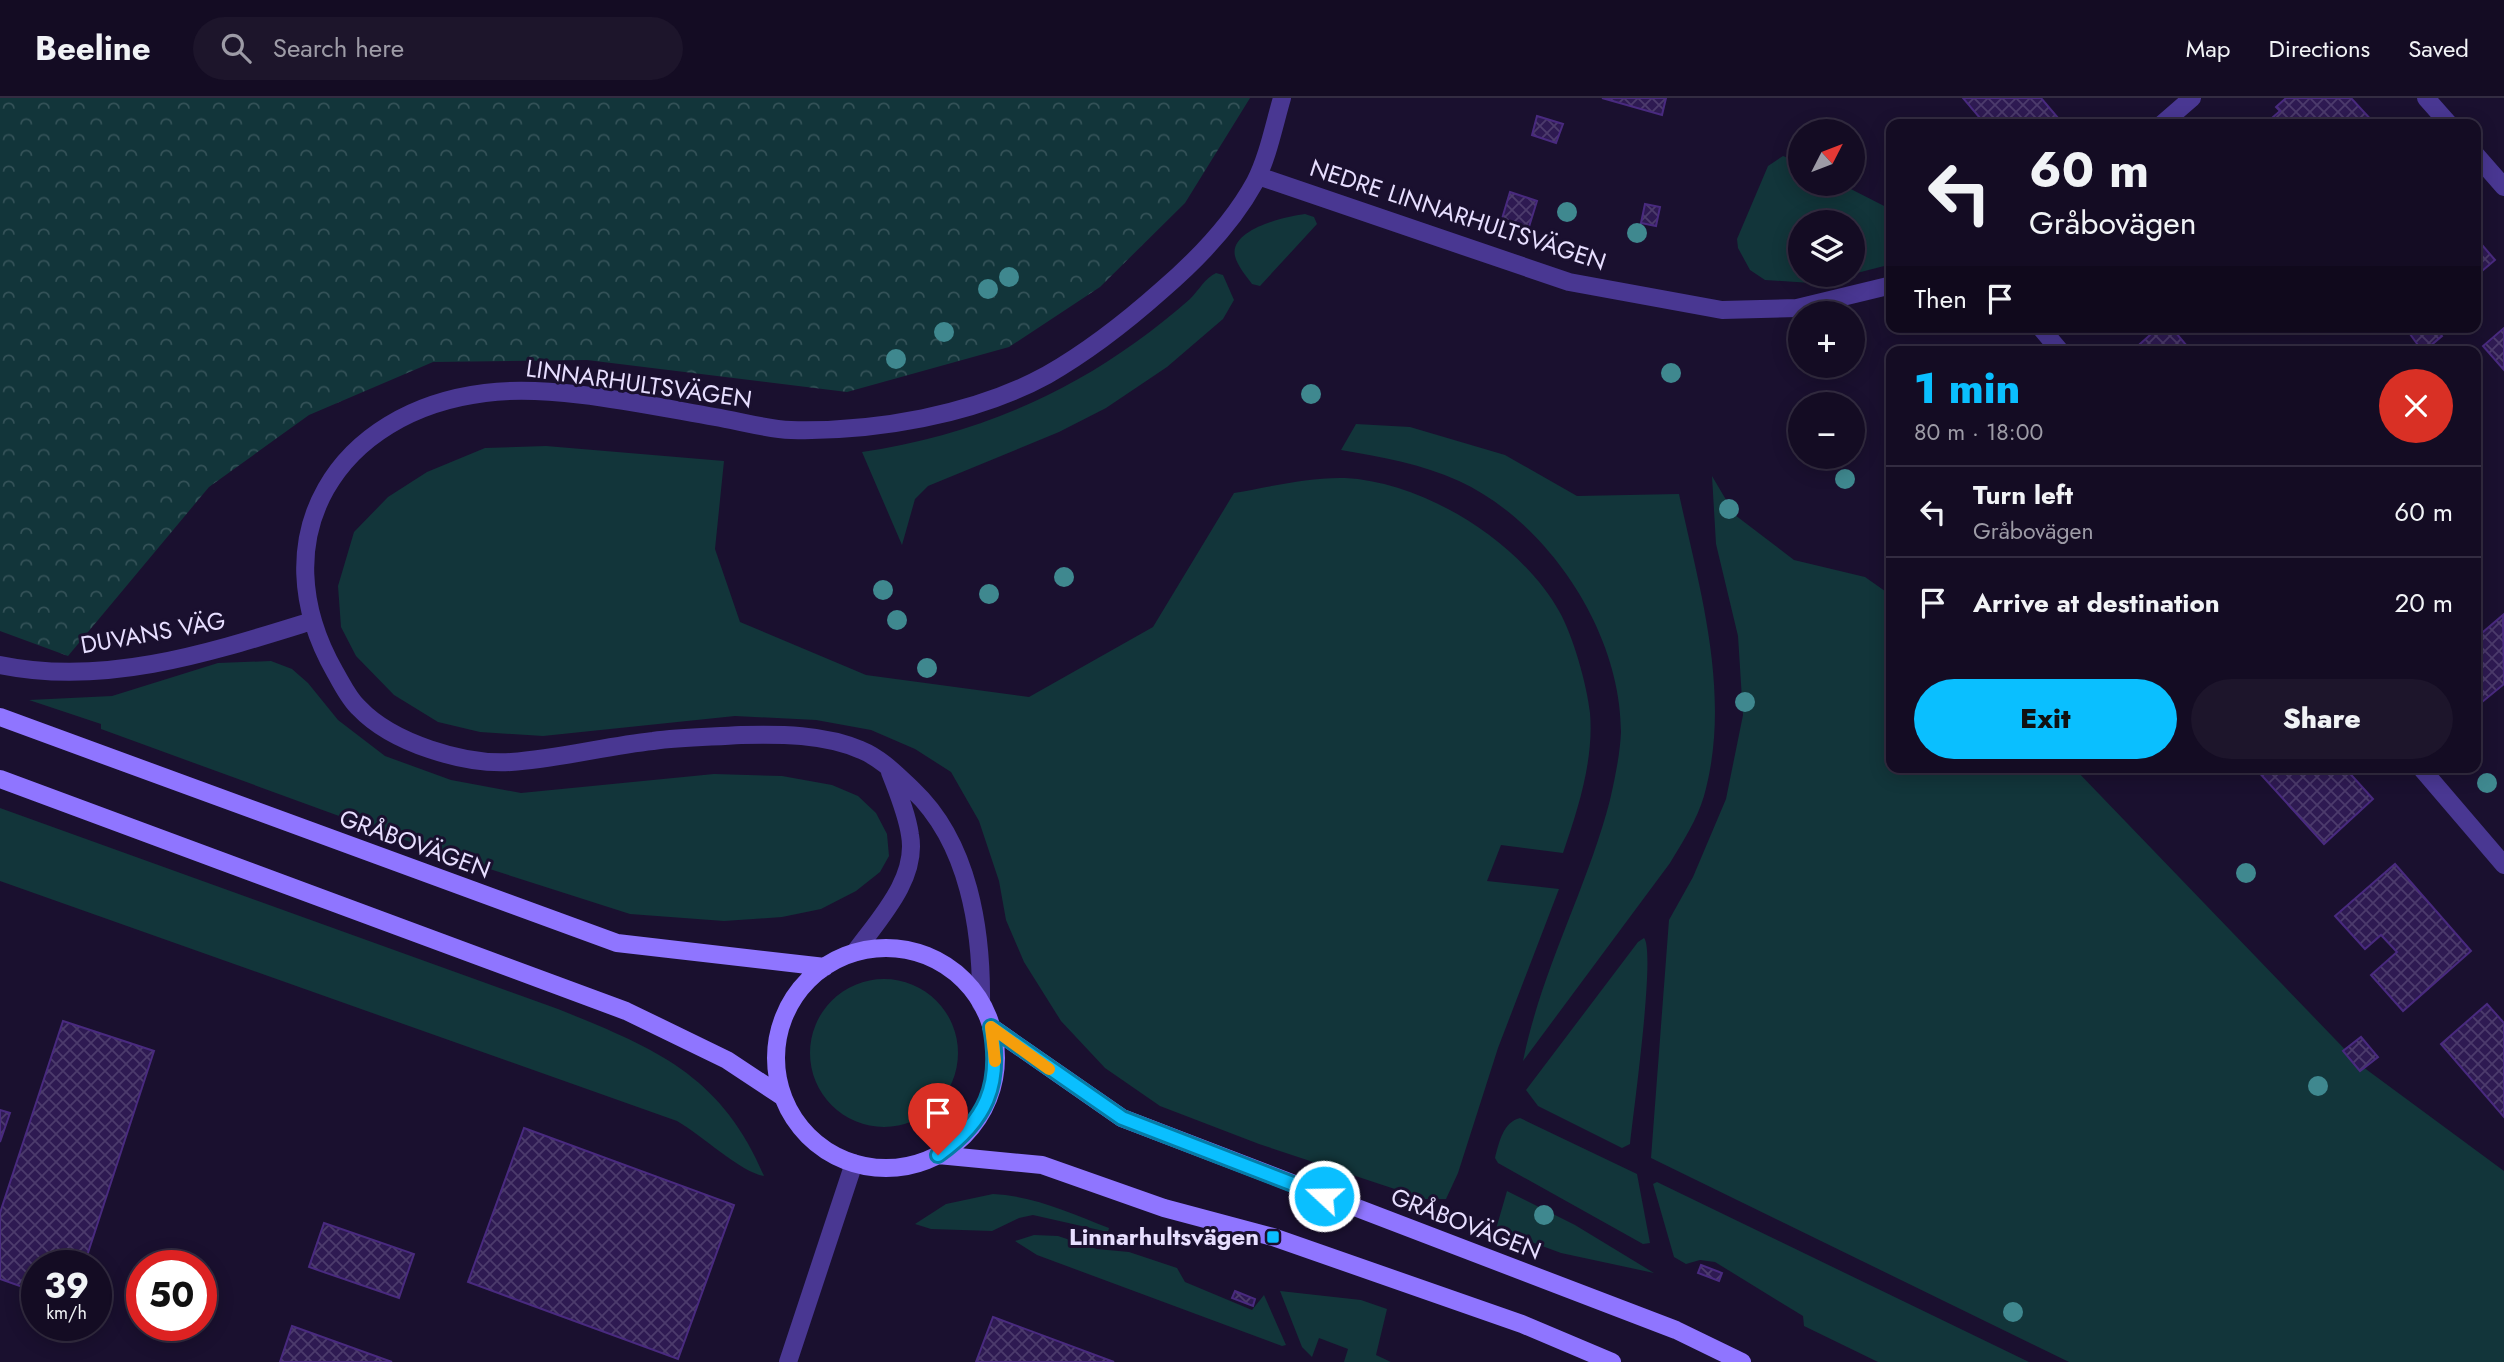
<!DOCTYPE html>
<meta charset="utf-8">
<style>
body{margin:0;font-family:Jost,sans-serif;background:#1d152b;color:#f1f3f6;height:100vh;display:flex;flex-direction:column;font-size:26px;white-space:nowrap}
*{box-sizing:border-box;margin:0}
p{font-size:23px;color:#9d9ba6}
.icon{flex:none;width:38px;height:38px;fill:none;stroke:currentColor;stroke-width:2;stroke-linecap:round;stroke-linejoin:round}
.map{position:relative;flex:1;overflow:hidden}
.drawer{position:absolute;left:1886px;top:248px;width:595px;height:427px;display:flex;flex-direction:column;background:#140c23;border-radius:14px;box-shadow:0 4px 18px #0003,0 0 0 2px #332c41}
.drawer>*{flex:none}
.banner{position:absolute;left:1886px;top:21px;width:595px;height:214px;border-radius:14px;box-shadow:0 4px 18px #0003,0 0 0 2px #332c41;background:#140c23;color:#f1f3f6;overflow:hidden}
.needle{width:46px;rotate:48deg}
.fabs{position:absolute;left:1788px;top:21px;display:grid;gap:14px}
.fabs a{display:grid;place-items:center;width:77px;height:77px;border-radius:50%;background:#140c23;box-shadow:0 4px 18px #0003,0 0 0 2px #332c41;font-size:35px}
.speed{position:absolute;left:21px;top:1152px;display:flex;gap:14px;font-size:35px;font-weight:700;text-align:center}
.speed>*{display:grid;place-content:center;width:91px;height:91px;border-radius:50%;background:#140c23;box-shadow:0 4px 18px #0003,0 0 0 2px #332c41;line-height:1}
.speed small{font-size:18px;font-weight:400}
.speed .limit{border:10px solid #d22;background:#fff;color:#111}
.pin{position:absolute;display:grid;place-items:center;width:60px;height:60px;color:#fff;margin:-72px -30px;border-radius:50% 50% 50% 0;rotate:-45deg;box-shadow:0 0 7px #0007}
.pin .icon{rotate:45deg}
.me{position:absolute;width:77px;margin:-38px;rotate:291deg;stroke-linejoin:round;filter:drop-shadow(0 0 5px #0008)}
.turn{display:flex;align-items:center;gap:24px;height:147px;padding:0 28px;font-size:32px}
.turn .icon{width:91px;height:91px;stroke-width:2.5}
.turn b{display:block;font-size:49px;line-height:60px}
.then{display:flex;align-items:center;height:66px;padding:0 28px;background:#0003;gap:14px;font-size:26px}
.round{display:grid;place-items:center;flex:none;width:74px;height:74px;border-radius:37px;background:#1d152b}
.head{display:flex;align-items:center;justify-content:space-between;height:119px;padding:0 28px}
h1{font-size:42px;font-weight:800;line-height:52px;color:#0abfff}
.cta{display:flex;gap:14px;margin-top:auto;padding:14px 28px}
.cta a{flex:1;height:80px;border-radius:42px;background:#0abfff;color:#111;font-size:28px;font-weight:800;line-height:80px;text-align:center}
.cta a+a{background:#1d152b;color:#f1f3f6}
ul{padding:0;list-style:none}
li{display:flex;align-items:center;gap:21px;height:91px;padding:0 28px;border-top:2px solid #332c41}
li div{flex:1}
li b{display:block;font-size:26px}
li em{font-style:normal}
header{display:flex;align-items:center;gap:42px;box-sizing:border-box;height:98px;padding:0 35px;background:#140c23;border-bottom:2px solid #332c41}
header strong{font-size:33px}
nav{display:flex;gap:38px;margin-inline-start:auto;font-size:24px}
.search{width:490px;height:63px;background:#1d152b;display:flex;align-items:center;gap:18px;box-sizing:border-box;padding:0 24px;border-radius:38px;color:#9d9ba6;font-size:26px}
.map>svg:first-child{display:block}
</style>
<header>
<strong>Beeline</strong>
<div class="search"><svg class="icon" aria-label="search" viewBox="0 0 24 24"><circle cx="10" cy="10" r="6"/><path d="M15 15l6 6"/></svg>Search here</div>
<nav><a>Map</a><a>Directions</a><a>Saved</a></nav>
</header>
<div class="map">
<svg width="2504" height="1264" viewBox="0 0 2504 1264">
<defs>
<pattern id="forest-crowns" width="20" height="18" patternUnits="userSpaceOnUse" patternTransform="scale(1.75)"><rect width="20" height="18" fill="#12353a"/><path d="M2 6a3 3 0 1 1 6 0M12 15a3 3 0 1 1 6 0" fill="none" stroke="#345258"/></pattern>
<pattern id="building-cross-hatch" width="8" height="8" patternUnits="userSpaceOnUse" patternTransform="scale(1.75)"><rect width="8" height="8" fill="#2e1a52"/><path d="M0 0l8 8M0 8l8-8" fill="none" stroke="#4c3b6c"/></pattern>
</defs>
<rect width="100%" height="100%" fill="#1a102f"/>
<path fill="#12353a" d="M1783,58L1801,65V86H1841L1892,112V166L1853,176V124H1801V177H1849L1811,185L1765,182L1750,172L1738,150L1737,141L1768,68Z
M1305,116L1314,119L1317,126L1260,188L1252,186C1246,178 1237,167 1235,158C1229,131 1287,118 1305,116Z
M1216,175L1223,177L1234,202L1223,221L1167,269L1106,310L1059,334L928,388L915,401L902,447L862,354C962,339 1053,304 1136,244C1154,231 1173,216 1190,201C1199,192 1205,180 1216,175Z
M1356,326L1410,329L1505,357L1577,398L1679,396C1700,493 1732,598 1704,698C1697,722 1683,743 1670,765L1523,963C1541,873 1587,791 1610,702C1615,680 1620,656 1621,634C1621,534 1548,424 1459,383C1421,366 1383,359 1341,352Z
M546,348L724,363L715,451L740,524L866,577L1029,599L1153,529L1234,395C1270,389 1309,379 1345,380C1425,384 1520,444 1559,513C1573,537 1587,587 1590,615C1594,662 1578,711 1563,755L1501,747L1487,783L1559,791L1498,950L1458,1075L1446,1101H1425L1259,1046L1160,1008L1105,970L1061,923L1024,864L1006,822L999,783L979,723L951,674L915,651L871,632L816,622L735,618L543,638L480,634L438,624L394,597L356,558L341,529L338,488L354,434L388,399L427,374L485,350Z
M1712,378L1735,417L1794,462L1865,479L1892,498V670H2074L2359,966L2504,1073V1264H2069L1651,1060L1669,822L1693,779L1726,701L1743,617L1738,538L1716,446Z
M271,563L292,571L308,585L338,622L385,658L451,682L521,695L714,676L782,678L832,687L858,698L876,715L887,736L889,758L880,774L856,793L821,811L782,819L724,823L630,816L446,757L101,631V626L29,602L112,598L218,565Z
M0,710L558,911C654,950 721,976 764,1078C740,1074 702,1037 677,1023L0,783Z
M1644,840C1656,853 1633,1017 1630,1046L1622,1050L1538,1008L1526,992L1638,844Z
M810 955a74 74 0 1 1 148 0a74 74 0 1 1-148 0Z
M1520,1020L1637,1076L1650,1145L1643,1146L1498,1065L1495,1060C1499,1045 1503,1024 1520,1020Z
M1657,1084L2029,1264H1878L1804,1228L1803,1218L1715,1164L1700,1162L1686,1166L1674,1159L1653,1086Z
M1507,1093L1575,1127L1654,1175L1561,1155L1496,1131Z
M993,1096C1034,1098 1070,1115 1109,1130L1108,1134L1033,1117L1019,1120L992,1133L931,1131L915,1126L946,1106Z
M1034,1137L1058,1138L1097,1151L1129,1154L1177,1170L1185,1184L1252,1212L1264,1197L1286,1247L1282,1248L1037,1157L1015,1143Z
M1280,1193L1361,1202L1387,1211L1376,1257L1391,1264H1344L1348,1251L1319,1240L1312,1259L1302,1249Z"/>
<path fill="url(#forest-crowns)" d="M0,0H1250L1185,105L1100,189L1009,249L847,294L587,262L433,264L309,317L209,389L68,558L0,533Z"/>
<path fill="url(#building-cross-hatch)" stroke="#492a7f" stroke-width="2" d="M1602,0H1666L1662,17Z
M1963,0H2041L2058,20L2052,26H1985Z
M2286,0H2351L2375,26H2265L2280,13L2276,9Z
M1537,18L1563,26L1556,45L1532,37Z
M1510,94L1537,103L1528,132L1501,124Z
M1645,106L1660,109L1656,128L1641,125Z
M2476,140L2495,162L2476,178Z
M2159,229H2171L2192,254H2131Z
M2405,229H2435L2442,238L2423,254Z
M2504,230V272L2483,248Z
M2503,517L2504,586L2476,609V540Z
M2255,670H2345L2373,701L2324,746Z
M2395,766L2471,853L2403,913L2371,877L2397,854L2381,837L2365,851L2335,818Z
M2487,906L2504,925V1019L2441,946Z
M63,923L154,953L84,1167H37V1194L0,1181V1115Z
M2361,939L2378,959L2360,973L2343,953Z
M0,1012L10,1015L0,1044Z
M524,1030L734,1107L678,1261L468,1184Z
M324,1125L414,1156L399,1200L309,1169Z
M1701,1167L1722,1175L1719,1183L1698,1175Z
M1235,1193L1255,1201L1253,1208L1232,1200Z
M993,1219L1114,1264H976Z
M292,1228L392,1264H280Z"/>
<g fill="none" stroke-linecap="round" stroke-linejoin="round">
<path stroke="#493792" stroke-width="18" d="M2426,0L2449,26
M2162,26L2192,0
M2476,57L2504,89
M1258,78L1569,184L1722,212L1797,210L1892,187
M2040,229L2061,254
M0,567C106,589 212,554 312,523
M2421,670L2504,767
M855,854C878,822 918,781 910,737C907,716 898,695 890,674
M981,906C982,832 969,745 913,692C897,677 881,660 861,652C824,636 780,636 741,637C712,639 682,639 653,643C606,648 559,661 511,664C464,667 392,645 359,610C349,601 342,586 335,574C258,439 338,313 485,295C553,286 646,307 715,319C739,323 766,331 791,332C874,334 974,317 1047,277C1089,253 1126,224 1162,192C1198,161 1232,126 1255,84C1268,59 1274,27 1282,0
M788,1264L854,1065"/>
<path stroke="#8f75ff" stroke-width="18" d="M0,619L617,845L825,869
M0,681L626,913L727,962L783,999
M776 960a110 110 0 1 1 220 0a110 110 0 1 1-220 0Z
M991,929L1122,1020L1676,1232L1742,1264
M938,1057L1042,1067L1164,1110L1273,1139L1522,1226L1612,1264"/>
</g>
<g fill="#3f888f">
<circle cx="1567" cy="114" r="10"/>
<circle cx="1637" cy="135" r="10"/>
<circle cx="1009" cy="179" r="10"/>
<circle cx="988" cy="191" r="10"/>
<circle cx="944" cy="234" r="10"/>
<circle cx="896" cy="261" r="10"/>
<circle cx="1671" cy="275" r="10"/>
<circle cx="1311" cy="296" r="10"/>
<circle cx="1845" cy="381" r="10"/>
<circle cx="1729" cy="411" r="10"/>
<circle cx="1064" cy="479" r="10"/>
<circle cx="883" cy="492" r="10"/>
<circle cx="989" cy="496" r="10"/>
<circle cx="897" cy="522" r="10"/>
<circle cx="927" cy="570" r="10"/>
<circle cx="1745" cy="604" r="10"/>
<circle cx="2487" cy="685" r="10"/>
<circle cx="2246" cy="775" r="10"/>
<circle cx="2318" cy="988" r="10"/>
<circle cx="1544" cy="1117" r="10"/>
<circle cx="2013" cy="1214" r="10"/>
</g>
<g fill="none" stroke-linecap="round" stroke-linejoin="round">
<g stroke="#067ca6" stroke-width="18">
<path id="route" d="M938,1057C986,1023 1002,987 991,929L1122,1020L1324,1098"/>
</g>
<use href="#route" stroke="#0abfff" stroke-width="12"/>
<path stroke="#f59e0b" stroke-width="12" d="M995,963L991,929L1049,971"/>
</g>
<rect fill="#0abfff" stroke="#1a102f" stroke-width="2.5" x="1266" y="1132" width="14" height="14" rx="3.5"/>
<g text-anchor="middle" stroke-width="6" stroke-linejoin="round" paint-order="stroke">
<g font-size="24" fill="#e7deff" stroke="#1a102f">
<text transform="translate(1458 117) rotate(18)" y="8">NEDRE LINNARHULTSVÄGEN</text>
<text transform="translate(639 286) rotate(8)" y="8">LINNARHULTSVÄGEN</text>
<text transform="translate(153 535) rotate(-10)" y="8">DUVANS VÄG</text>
<text transform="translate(415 746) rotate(20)" y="8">GRÅBOVÄGEN</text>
<text transform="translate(1466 1126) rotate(21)" y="8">GRÅBOVÄGEN</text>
</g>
<g font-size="24" font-weight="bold" fill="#e7deff" stroke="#1a102f" text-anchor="end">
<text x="1259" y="1147">Linnarhultsvägen</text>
</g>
</g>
</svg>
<div class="fabs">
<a><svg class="needle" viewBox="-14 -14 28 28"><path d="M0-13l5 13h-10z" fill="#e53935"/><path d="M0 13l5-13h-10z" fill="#9d9ba6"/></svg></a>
<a><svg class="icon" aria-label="layers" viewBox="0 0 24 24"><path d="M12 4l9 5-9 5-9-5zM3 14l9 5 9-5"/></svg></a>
<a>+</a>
<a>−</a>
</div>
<div class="speed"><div>39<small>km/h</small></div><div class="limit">50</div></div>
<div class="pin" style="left:938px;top:1057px;background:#d93025"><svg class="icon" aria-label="arrive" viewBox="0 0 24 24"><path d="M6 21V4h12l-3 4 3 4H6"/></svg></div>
<svg class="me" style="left:1324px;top:1098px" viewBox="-20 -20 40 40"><circle r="17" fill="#0abfff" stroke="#fff" stroke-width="3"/><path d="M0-11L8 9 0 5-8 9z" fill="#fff"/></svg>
<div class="banner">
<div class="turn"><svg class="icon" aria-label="left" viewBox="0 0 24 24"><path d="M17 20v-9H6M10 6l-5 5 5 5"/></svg><div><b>60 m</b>Gråbovägen</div></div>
<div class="then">Then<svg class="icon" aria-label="arrive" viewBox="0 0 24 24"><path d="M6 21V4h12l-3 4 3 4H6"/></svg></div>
</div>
<section class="drawer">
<div class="head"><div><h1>1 min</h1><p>80 m · 18:00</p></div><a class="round" style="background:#d93025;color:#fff"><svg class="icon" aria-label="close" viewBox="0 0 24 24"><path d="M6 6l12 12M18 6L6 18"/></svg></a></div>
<ul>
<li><svg class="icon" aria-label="left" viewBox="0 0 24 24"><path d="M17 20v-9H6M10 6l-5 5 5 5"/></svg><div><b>Turn left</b><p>Gråbovägen</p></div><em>60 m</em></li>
<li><svg class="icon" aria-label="arrive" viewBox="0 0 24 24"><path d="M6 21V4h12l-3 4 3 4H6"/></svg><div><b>Arrive at destination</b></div><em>20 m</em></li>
</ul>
<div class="cta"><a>Exit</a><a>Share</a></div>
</section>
</div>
